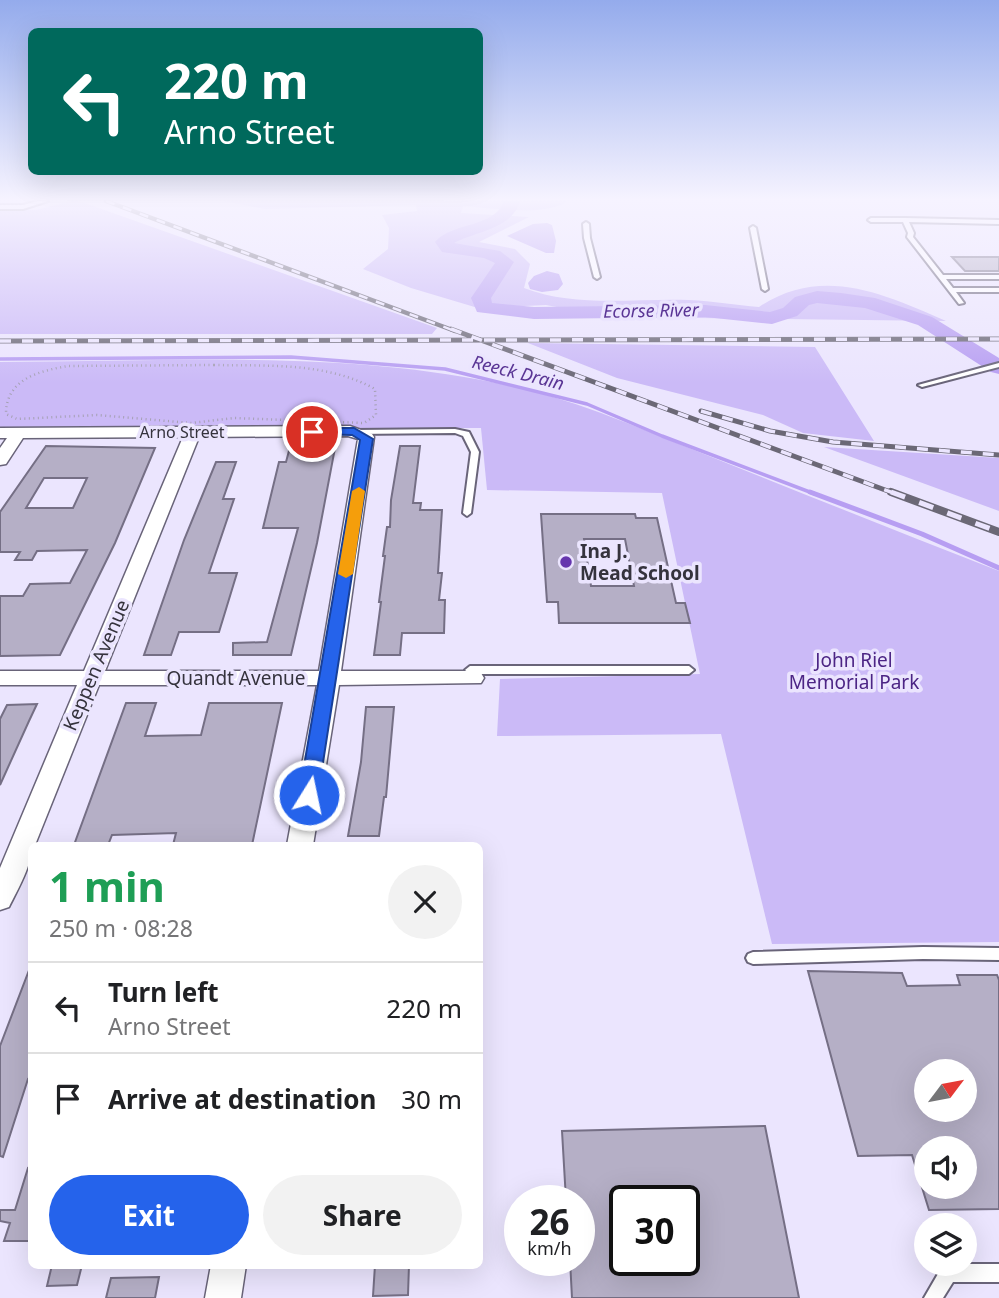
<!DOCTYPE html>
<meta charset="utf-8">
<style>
body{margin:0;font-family:"Noto Sans",sans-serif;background:#f2f2f2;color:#202124;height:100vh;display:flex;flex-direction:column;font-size:26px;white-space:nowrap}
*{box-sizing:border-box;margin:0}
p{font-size:23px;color:#757577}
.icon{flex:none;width:38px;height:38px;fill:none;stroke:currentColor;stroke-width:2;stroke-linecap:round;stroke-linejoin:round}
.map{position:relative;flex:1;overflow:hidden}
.side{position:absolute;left:28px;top:842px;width:455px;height:427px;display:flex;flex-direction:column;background:#fff;border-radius:10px;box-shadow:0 7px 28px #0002}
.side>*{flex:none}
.banner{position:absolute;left:28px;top:28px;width:455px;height:147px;border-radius:10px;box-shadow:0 7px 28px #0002;background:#00695c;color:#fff;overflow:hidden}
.needle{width:46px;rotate:58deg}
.fabs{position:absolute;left:914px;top:1059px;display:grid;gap:14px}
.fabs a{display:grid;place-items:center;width:63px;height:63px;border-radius:50%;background:#fff;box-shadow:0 7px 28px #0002;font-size:35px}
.speed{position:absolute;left:504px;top:1185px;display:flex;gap:14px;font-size:35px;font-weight:700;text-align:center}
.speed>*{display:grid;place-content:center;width:91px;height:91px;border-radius:50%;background:#fff;box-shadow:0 7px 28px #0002;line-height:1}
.speed small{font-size:18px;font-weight:400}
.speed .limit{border:4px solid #111;border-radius:10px;background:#fff;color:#111}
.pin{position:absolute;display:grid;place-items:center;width:60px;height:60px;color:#fff;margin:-30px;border:4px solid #fff;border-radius:50%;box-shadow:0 2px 7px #0007}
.me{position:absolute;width:77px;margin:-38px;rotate:10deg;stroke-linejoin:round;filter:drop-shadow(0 0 5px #0008)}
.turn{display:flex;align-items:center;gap:24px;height:147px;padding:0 21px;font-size:32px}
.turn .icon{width:91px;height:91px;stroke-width:2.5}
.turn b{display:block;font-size:49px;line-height:60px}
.round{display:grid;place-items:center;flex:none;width:74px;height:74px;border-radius:37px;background:#f2f2f2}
.overview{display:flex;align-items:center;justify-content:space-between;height:119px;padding:0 21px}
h1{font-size:42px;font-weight:700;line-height:52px;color:#1e9e55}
.cta{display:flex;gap:14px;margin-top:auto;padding:14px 21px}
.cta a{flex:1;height:80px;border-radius:42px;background:#2563eb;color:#fff;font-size:28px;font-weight:700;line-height:80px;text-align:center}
.cta a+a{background:#f2f2f2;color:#202124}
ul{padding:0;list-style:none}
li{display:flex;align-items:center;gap:21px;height:91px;padding:0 21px;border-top:2px solid #e0e0e0}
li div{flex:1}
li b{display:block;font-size:26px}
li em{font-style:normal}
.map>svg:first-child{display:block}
</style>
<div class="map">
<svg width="999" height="1298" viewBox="0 0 999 1298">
<rect width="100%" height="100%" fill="#ebe5fe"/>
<path fill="#cbbaf7" d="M72,201H79L437,328L432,334H0V209L36,210Z
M223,201H568C546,217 491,208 463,206L461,213L529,217L479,242L515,249L530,264L524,288C575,308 635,298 689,300C713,301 736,305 759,307C822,265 884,294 946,321L610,317L546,305L478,308L411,288L363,269L388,249L389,228L382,215L417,211L416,205L265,209Z
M528,343L815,347L874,441L803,433L763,415L617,378Z
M0,362C169,362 344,349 510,386C581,401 648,432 714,458C809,496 904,534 999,571V942L772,944L721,734L497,736L500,679L700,674L662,493L487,490L481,428H0Z
M824,447L999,458V511Z"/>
<path fill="#b79ef2" d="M547,223L552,225L556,241L554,253H546L507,236L533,224Z
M547,271L559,274L563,284L558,290L542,292L530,289L528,283L534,276Z"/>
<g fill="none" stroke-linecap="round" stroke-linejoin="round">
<path stroke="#b79ef2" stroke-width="3.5" d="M0,359L291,357L445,369L587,404L662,436L815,494"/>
<path stroke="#b79ef2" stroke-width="5" d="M810,492L922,534L999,568"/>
<path fill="#b79ef2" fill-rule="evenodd" d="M504,201H520C512,229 477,231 454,243L500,251L514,262L491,298L492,303L534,307L705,305L770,312L783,308L795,297L817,291L841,293L875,298L932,317L999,358V374L991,372L918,325L865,308L817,303L809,305L797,316L772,324L705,317L534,319L477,312L471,298L495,263L484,258L442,252L435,242C452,222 495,228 504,201Z"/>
</g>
<path fill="#b5afc6" stroke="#756f85" stroke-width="2" fill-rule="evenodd" d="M952,257H999V271H965Z
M46,446L155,448L115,543L60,655L0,656V596H23L30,584L70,583L87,550L37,551L32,560H15L20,552H0V512ZM44,478H87L73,508H26Z
M400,446H420L413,503H421L420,510H442L438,573H442L439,600H445L444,633H402L400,655H374L381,602H379L385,556H383L387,527H390L391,500Z
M290,447L335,448L317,543L291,655H233V643L267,642L288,565L298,528H263L279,462H286Z
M216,462H236L223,499H234L209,573H237L219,632H179L171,655H144L184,540Z
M541,514H635L636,518H657L676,603H685L690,623H559L558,602H547ZM584,539H625L634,586H591Z
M126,703H156L145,736L201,735L209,703H282L252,845H173L176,833L112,835L108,845H74Z
M37,704L29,721L0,785V719L7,705Z
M366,707H394L386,797H384L379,836H348L361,762Z
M31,965L32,1080L28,1079L3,1157L0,1156V1046Z
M808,971L902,973L907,986L960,985L957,975H997L999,980V1209L929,1210L912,1155L858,1156ZM926,1071H964V1110H926ZM926,1148H964V1186H926Z
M765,1126L799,1298H572L570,1260H579V1200H566L562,1131ZM625,1200H684V1260H625Z
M28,1168L32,1169V1241H4L10,1223L0,1221V1210H15Z
M52,1265H82L77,1285L47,1286Z
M375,1265H409L408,1295L373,1296Z
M159,1277L155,1298H106L111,1278Z"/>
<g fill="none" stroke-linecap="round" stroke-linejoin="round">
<g stroke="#696479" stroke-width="4">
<path id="service" d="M38,201H48L23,209H0V205H23Z
M905,218L999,220V224L909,222L914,233L913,237L943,275H999V279H946L953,288H999V292H956L964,303L959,304L907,237L908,233L903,222H871L868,220L871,218Z
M586,222L589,224L590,238L600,277L597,279L594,277L584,238L583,224Z
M753,226L756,228L768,289L765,291L762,289L750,228Z
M999,363V367L922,387L918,385Z
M455,429L469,432L479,452L471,513L467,516L463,513L471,452L463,436L455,433L354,434L350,432L354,430Z
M470,666H689L694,670L689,674H470L465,670Z
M923,947L999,948V960L923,959L753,964L748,962L746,958L748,954L753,952Z
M948,1264H999V1282H953L943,1298H924L942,1267Z"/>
</g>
<g stroke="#696479" stroke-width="3">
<path id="minor" d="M350,426L372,434L374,437L341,671H473L481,673L484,678L481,683L339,685L313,845H287L317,685H99L35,845H32C32,865 18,889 9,907L0,910V868L77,685H0V671H84L183,437L23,438L6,464L0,465V448L7,438H0V428ZM348,436L358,439L319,671H105L199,437Z
M211,1265H246L241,1298H205Z"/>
</g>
<path stroke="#a5a0b3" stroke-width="2.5" stroke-dasharray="1 3.5" stroke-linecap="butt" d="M214,365C269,366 326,362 375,389L376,415L364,423L234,418L191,423L97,415L17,419L6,414C6,379 39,371 68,366Z"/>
<use href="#service" fill="#fff" fill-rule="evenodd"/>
<use href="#minor" fill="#fff" fill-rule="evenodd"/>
<g stroke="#6b6876" stroke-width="4.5">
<path id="rail-far2" d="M106,201L455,331"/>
</g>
<g stroke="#6b6876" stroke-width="5">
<path id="rail-far1" d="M451,329L896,494
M0,341L999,339
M701,411L770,431L833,442L999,455"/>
</g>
<g stroke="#6b6876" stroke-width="8">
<path id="rail" d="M891,492L999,532"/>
</g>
<use href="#rail-far2" stroke="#ebe5fe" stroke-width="2.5" stroke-dasharray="9" stroke-linecap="butt"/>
<use href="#rail-far1" stroke="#ebe5fe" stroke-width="3.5" stroke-dasharray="11" stroke-linecap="butt"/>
<use href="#rail" stroke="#ebe5fe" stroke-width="5" stroke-dasharray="15" stroke-linecap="butt"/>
</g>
<linearGradient id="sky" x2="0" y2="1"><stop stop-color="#94abec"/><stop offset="0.52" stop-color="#f6f3ff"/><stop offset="1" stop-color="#f6f3ff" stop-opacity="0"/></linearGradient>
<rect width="999" height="383" fill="url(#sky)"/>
<path fill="#2563eb" stroke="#184099" stroke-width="2" d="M312,428H354L373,439L318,795L315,800H302L299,795L360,440L352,435L308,434L306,432Z"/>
<path fill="#f59e0b" d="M359,487L365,491L353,574L346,578L338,574L352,491Z"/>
<circle fill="#6636ae" stroke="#ebe5fe" stroke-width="2.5" cx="566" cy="562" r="7"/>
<g text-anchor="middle" stroke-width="7" stroke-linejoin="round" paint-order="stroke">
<g font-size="16" fill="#35333d" stroke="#ebe5fe">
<text x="182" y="438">Arno Street</text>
</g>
<g font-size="18" font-style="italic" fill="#5a3595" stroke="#ebe5fe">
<text transform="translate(651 311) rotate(-1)" y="6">Ecorse River</text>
<text transform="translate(518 373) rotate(14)" y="6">Reeck Drain</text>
</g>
<g font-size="19" font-weight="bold" fill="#35333d" stroke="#ebe5fe" text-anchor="start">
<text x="580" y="558">Ina J.<tspan x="580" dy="22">Mead School</tspan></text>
</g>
<g font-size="19" fill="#4c2585" stroke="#ebe5fe">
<text x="854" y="667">John Riel<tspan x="854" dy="22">Memorial Park</tspan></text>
</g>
<g font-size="19" fill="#35333d" stroke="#ebe5fe">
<text transform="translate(96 665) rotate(-67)" y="7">Keppen Avenue</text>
<text x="236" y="685">Quandt Avenue</text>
</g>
</g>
</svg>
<div class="fabs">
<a><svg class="needle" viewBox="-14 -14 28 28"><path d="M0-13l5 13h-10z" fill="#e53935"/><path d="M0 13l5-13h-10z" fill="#757577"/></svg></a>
<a><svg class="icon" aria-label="sound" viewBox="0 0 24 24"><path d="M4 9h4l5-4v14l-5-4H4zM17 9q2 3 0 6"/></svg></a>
<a><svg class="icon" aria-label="layers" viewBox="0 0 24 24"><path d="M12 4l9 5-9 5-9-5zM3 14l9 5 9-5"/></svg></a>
</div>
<div class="speed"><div>26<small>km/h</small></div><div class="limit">30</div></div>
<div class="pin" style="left:312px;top:432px;background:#d93025"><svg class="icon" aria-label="arrive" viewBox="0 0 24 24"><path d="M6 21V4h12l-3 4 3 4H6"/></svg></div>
<svg class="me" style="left:309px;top:795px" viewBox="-20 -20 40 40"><circle r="17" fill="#2563eb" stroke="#fff" stroke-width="3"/><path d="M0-11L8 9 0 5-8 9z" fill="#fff"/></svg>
<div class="banner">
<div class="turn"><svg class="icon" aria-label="left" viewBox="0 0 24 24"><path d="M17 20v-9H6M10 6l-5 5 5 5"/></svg><div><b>220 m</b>Arno Street</div></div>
</div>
<section class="side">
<div class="overview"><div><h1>1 min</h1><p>250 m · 08:28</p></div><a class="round"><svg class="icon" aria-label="close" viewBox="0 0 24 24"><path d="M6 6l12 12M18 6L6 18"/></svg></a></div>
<ul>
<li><svg class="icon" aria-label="left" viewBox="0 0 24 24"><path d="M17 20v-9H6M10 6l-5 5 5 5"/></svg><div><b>Turn left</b><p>Arno Street</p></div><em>220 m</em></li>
<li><svg class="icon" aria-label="arrive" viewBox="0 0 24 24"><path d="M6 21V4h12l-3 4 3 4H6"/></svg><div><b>Arrive at destination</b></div><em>30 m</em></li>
</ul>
<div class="cta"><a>Exit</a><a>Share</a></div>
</section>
</div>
